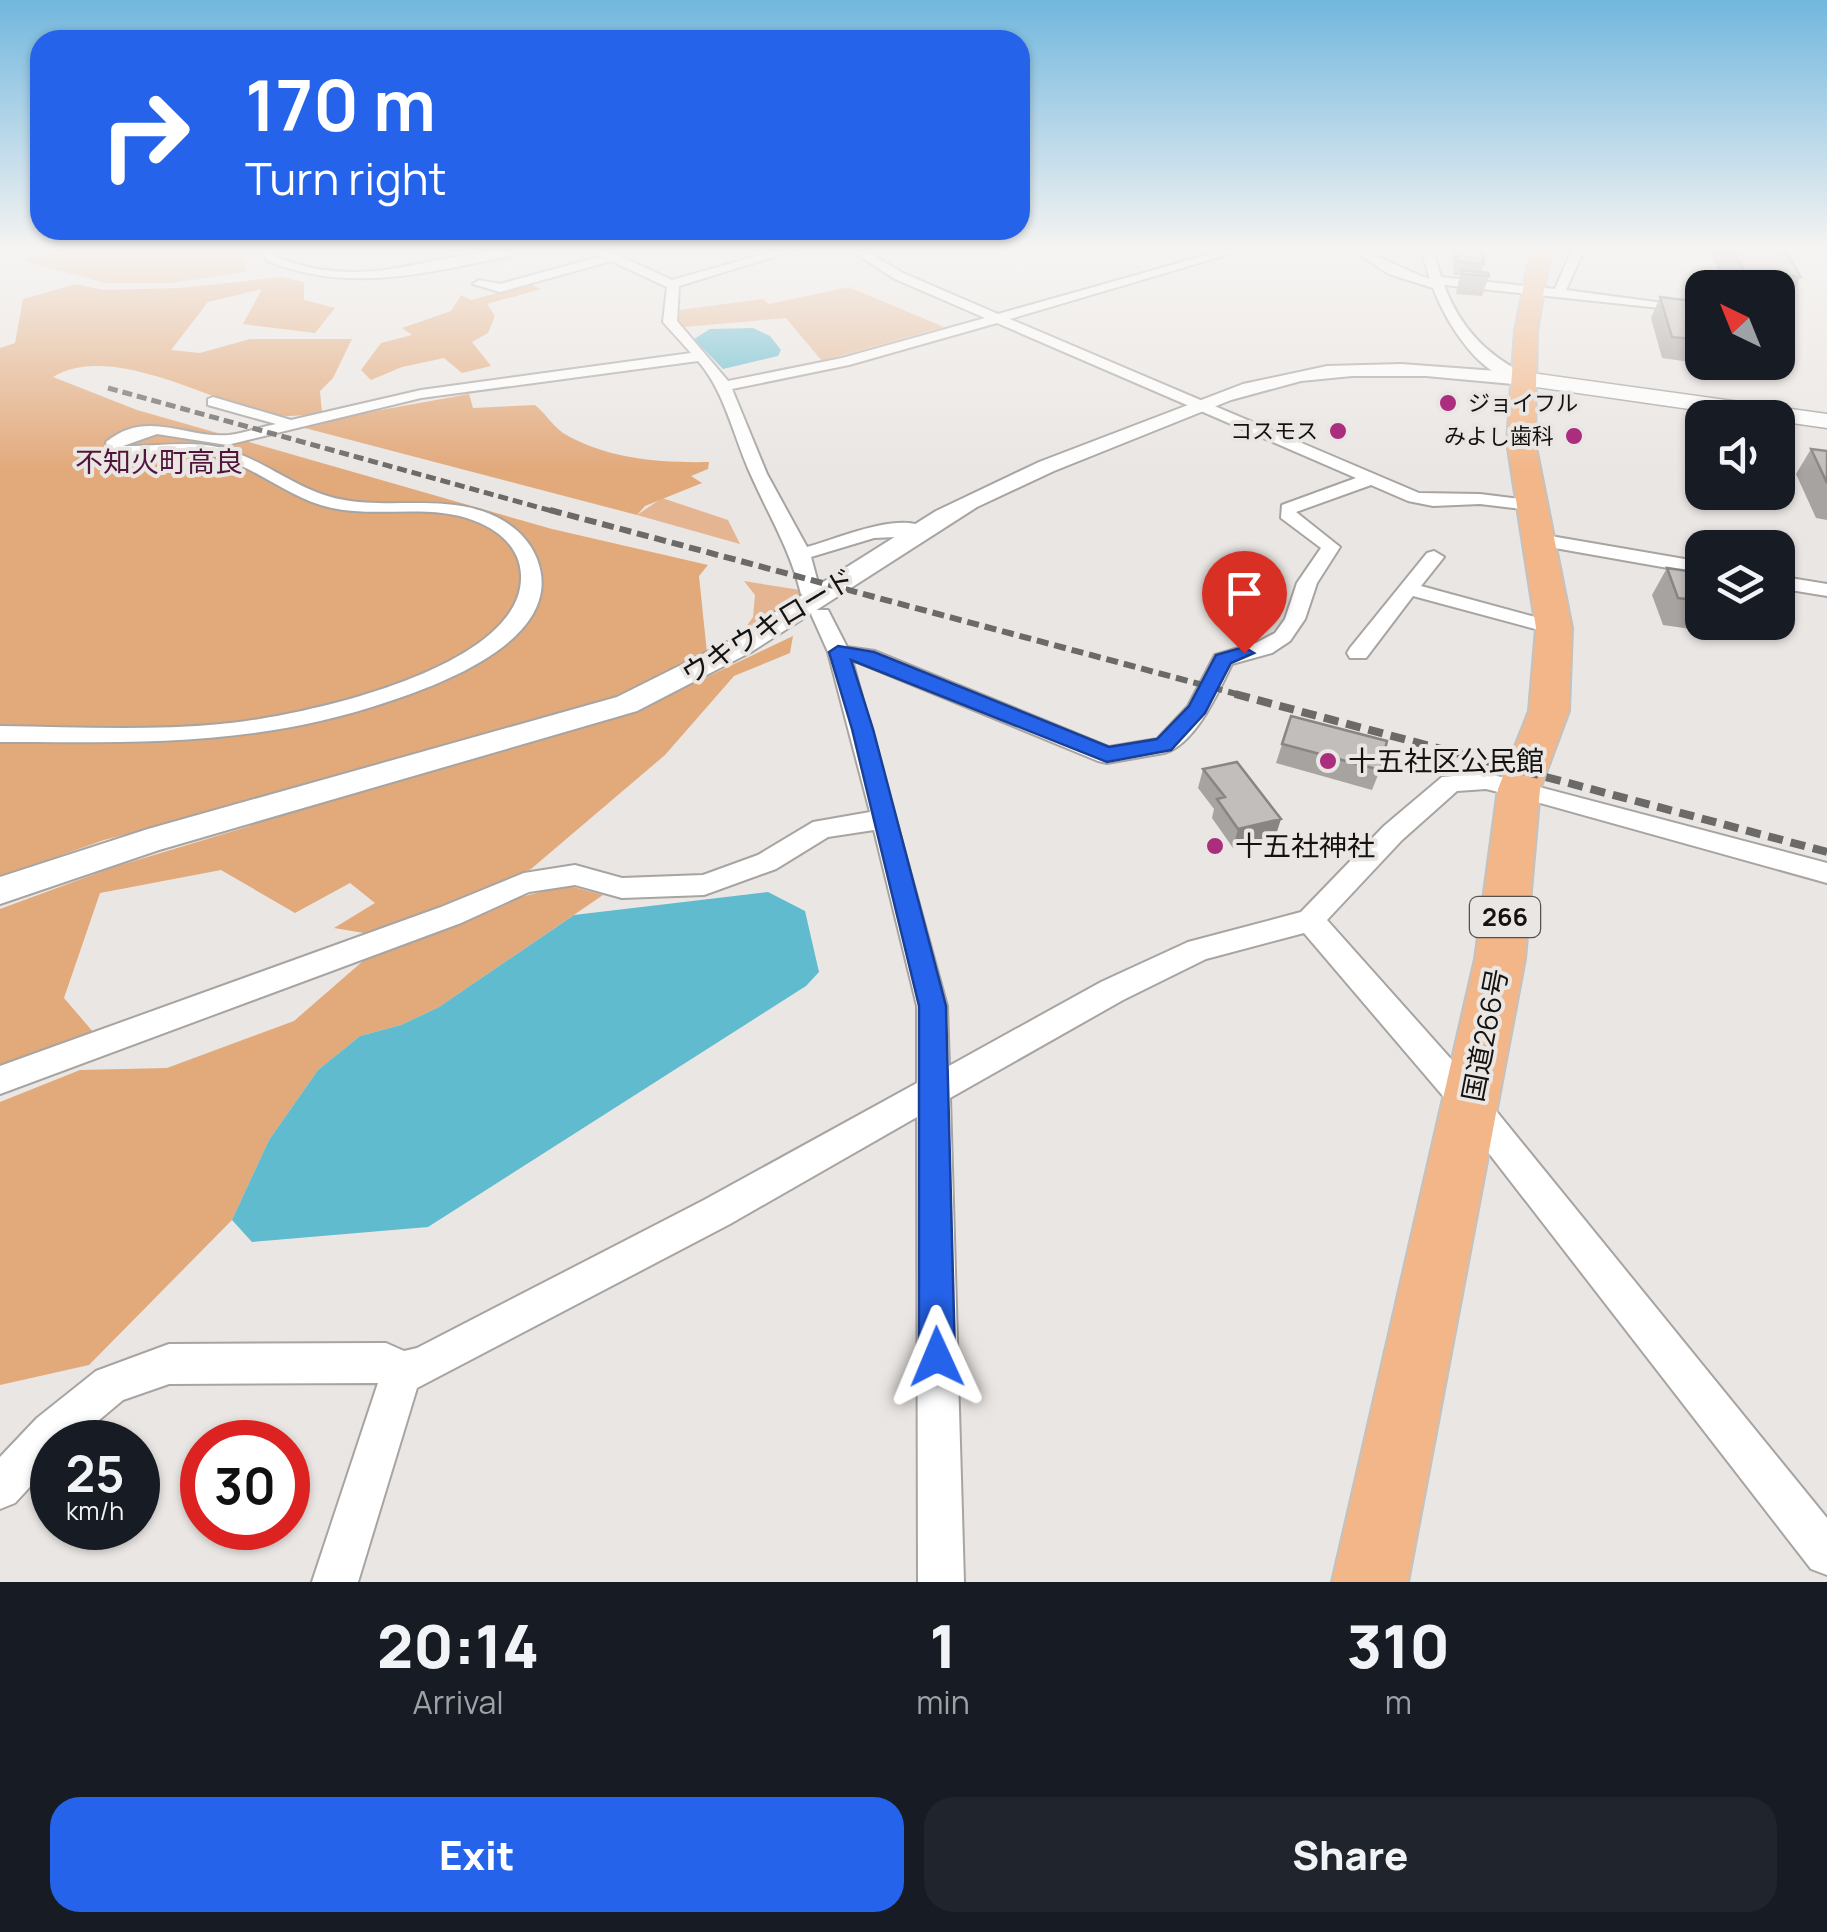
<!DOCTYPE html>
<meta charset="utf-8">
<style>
body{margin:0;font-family:Manrope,"Noto Sans JP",sans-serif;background:#20242c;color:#f1f3f6;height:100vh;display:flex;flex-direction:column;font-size:38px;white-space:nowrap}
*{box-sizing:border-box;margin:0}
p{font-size:32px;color:#9ea1a6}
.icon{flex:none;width:55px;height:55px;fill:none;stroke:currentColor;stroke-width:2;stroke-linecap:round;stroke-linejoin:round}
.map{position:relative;height:1582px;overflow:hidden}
.details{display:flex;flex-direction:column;background:#171b24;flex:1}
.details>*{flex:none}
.hud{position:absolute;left:30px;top:30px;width:1000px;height:210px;border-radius:30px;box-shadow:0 2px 8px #0004;background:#2563eb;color:#fff;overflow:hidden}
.needle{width:65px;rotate:317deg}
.controls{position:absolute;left:1685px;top:270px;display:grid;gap:20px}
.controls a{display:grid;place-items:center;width:110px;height:110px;border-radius:20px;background:#171b24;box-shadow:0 2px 8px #0004;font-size:50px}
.speed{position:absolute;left:30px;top:1420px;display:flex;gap:20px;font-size:50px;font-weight:700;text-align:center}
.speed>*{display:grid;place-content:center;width:130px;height:130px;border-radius:50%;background:#171b24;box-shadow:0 2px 8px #0004;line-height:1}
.speed small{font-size:25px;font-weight:400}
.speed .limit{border:15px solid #d22;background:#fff;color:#111}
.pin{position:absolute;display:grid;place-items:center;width:85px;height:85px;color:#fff;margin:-102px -42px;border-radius:50% 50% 50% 0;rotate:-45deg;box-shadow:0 0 10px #0007}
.pin .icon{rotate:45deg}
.me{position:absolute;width:110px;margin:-55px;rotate:359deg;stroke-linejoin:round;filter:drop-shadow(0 0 8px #0008)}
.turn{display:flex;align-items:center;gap:35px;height:210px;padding:0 50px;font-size:45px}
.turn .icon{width:130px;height:130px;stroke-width:2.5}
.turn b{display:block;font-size:70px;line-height:85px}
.eta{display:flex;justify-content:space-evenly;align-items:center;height:170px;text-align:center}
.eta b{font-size:60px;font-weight:800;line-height:70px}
.primary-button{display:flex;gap:20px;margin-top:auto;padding:20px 50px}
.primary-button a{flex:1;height:115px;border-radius:30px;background:#2563eb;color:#fff;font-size:40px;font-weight:800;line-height:115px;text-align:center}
.primary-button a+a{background:#20242c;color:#f1f3f6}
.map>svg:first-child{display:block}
</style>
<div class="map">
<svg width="1827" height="1582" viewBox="0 0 1827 1582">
<rect width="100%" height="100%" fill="#eae6e3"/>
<path fill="#e4b590" d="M42,250H241L246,272L171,283H105L24,261Z
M849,287L944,327L822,361L786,318L684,327L679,323V310L763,299L769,304Z
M662,498L728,520L740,544L637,515Z
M744,581L800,590L803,598L746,627L753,617L755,595Z"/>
<path fill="#e2a97b" d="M281,277L304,282V300L335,308L315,333L243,324L262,289L208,302L171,350L200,353L250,339H352L333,378L320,391L322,413L331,419L469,394L473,408L535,405C545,413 553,426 563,433C606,459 661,463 709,462L708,469L691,476L702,483L645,506L637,515L301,427L322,413C304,415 285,418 268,414C208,400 110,342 53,377L137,410L552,529L708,565L699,576L707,653L611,698L516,731L520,746L640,709L793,636L790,653L734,676L665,755L531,869L370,934L334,928L375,903L350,883L295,913L221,870L100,893L64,998L94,1033L0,1068V909L111,868L250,826L270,797L104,840L0,877V348L15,343L23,299L76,284L103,290L180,288Z
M530,284L541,289L487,304L495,316L488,333L472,342L491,366L462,373L444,358L402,367L371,380L361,370L381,343L412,335L402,328L451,311L461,295L471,300Z
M566,885L603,895L439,1007L401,1025L360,1036L318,1070L269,1140L232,1220L89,1365L0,1385V1102L80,1070L167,1068L294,1021L363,961L518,898Z"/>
<path fill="#60bbce" d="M753,328L770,336L781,350L778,356L723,369L694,339L710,329Z
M768,892L805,911L819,972L806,986L428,1227L252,1242L232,1220L269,1140L318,1070L360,1036L401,1025L439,1007L574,915Z"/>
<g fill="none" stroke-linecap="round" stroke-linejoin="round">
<g stroke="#a7a4a1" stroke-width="4">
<path id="minor" d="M261,250H273L276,257C373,295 431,249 523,250C508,258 487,260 470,264C400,279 334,288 267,261Z
M595,250H607L672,280L778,250H796L679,286L677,321L728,381L842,358L985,318L895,279L850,250H864L903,273L998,314L1225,250H1243L1010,319L1419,493L1480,494L1536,501V509L1530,510L1480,504L1433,506L1408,501L1371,485L1296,512L1340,547L1317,583L1305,619L1290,641L1272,653L1232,664C1219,691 1195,745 1164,753L1107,763L1098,761L852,660L947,1006L949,1066L1101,982L1188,942L1301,912L1384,826L1442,777L1486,773L1827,863V883L1519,797L1486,789L1457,791L1402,840L1327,920L1484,1096L1827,1518V1575L1811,1569L1460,1116L1304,933L1206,959L1123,1000L950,1098L964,1582H918L917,1117L730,1224L417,1388L358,1582H312L378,1383L169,1384L123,1400L73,1442H52V1463L15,1503L0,1509V1457L37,1418L96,1371L169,1344L386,1343L404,1351L417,1348L704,1200L917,1083V1006L874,830L828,837L776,869L704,895L622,898L575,885L529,892L461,923L0,1094V1066L441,907L524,873L575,865L622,878L703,875L758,855L813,822L870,812L828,652L811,614L814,610H828L847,647L875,651L1109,747L1157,739L1188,706L1215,655L1256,643L1275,633L1285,619L1297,583L1321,548L1281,518L1282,505L1356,478L997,323L849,365L732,389L767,474L807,547C837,539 903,509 929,530L920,536L874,538L811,557L821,594L811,600L801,594C790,549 768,514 750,473C733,435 725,392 698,361L421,398L227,445L157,434L123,446C158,447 194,439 228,450C267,462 299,491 339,499C386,509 435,496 482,511C506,519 528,535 537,559C567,637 444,683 390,701C256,747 138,742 0,742V726C73,727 148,731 221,724C293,718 525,670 521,575C520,548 499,530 475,521C431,503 378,518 332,508C289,499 256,466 214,456C182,449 147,457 115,455L109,453L106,442C147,408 187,439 229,435C245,433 261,427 276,424L208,405V399L213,397L291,420L421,390L691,353L663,322L667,287L611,261L500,292L473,284L479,280L500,284L602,256Z
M1352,250C1371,250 1407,272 1430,279L1421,250H1433L1441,277L1555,289L1572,250H1584L1566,290L1694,307L1688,311L1444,285C1460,328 1487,356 1529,376V382C1483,385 1447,324 1433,288L1389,274Z
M1539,534L1702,562V574L1532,544V536Z
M1434,551L1444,557L1421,586L1561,624L1564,628L1554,634L1413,596L1366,658H1350L1347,653L1350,648L1427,553Z
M1778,576L1827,584V596L1778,588Z"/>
</g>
<g stroke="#a7a4a1" stroke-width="4">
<path id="tertiary" d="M1401,364L1524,373L1533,379L1524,385L1426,376H1352L1301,381L1231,400L1054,471L977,507L751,652L637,711L159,850L0,904V877L148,829L617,697L731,640L936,511L1039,462L1243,384L1327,366Z"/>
</g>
<g stroke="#a7a4a1" stroke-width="3">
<path id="secondary" d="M1524,372L1827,414V428L1778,421V418H1752L1516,384L1513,379L1516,374Z"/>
</g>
<g stroke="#c2c2c1" stroke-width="4">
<path id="trunk" d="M1531,250H1551L1537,331L1535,442L1572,628L1569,711L1540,789L1525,959L1408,1582H1332L1475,959L1498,789L1529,711L1536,628L1507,442L1515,331Z"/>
</g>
<use href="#minor" fill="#fff" fill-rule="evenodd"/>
<use href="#tertiary" fill="#fff" fill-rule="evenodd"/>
<use href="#secondary" fill="#fff" fill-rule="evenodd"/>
<use href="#trunk" fill="#f2b688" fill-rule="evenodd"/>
<path stroke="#6c6a68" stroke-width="5" stroke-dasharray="10 5" stroke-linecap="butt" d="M108,388L559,513"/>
<path stroke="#6c6a68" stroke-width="6" stroke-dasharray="12 6" stroke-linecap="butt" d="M550,510L1244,696"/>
<path stroke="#6c6a68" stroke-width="8" stroke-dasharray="15 8" stroke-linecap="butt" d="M1235,694L1827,852"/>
</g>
<path fill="#a7a3a1" d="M1453,250H1482L1484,264L1481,272L1489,276L1482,296L1456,294L1460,275H1454L1452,254Z
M1709,250H1785L1801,277L1787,304L1778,303V288H1726Z
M1660,297L1702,302V362H1735L1732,368L1662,358L1651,318Z
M1811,449L1827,451V520L1816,518L1796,474Z
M1667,568L1702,573V622H1726L1719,633L1663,625L1652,595Z
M1291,716L1380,770L1372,790L1276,763Z
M1203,769L1275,838L1233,848L1212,818L1214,809L1198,788Z"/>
<path fill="#888583" d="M1281,819L1275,838L1233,848L1238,829Z"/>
<path fill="#c2bebb" stroke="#888583" stroke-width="2.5" d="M1457,250H1482L1484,264L1458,261Z
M1733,250H1785L1801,277L1744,271Z
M1462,270L1488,273L1489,276L1462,274Z
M1660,297L1702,302V340L1672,337Z
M1811,449L1827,451V483Z
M1667,568L1702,573V601L1678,598Z
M1291,716L1387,741L1380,770L1282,744Z
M1237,762L1281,819L1238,829L1217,799L1225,797L1203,769Z"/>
<linearGradient id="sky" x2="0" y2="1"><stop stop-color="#71b7de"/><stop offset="0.53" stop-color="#f6f4f2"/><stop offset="1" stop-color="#f6f4f2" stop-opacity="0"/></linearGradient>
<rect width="1827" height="471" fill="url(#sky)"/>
<path fill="#2563eb" stroke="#184099" stroke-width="2.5" d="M838,646L874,652L1109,747L1157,739L1189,706L1216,655L1244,647L1254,653L1231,663L1205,713L1171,750L1107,762L851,660L873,729L946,1006L955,1357L950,1369L937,1375L924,1369L919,1357V1006L852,729L829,652Z"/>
<g fill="#ab2d7e" stroke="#eae6e3" stroke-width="4">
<circle cx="1448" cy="403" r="10"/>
<circle cx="1338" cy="431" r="10"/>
<circle cx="1574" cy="436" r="10"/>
<circle cx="1328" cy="761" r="10"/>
<circle cx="1215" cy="846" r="10"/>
</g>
<g text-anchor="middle" stroke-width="8" stroke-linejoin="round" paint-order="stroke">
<g font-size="22" fill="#141312" stroke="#eae6e3" text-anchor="end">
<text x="1468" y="411" text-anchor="start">ジョイフル</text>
<text x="1318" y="439">コスモス</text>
<text x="1554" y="444">みよし歯科</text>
</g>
<rect fill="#eae6e3" stroke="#545251" stroke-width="2.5" x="1470" y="897" width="70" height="40" rx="8"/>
<g font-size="25" font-weight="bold" fill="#141312">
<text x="1505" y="926">266</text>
</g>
<g font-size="28" fill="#51143a" stroke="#eae6e3">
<text x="159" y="472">不知火町高良</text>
</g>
<g font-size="28" fill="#141312" stroke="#eae6e3">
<text transform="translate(768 626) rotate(-31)" y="10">ウキウキロード</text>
<text transform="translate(1485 1035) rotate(-79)" y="10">国道266号</text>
</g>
<g font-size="28" fill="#141312" stroke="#eae6e3" text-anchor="start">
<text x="1348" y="771">十五社区公民館</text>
<text x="1235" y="856">十五社神社</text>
</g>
</g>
</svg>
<div class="controls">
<a><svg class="needle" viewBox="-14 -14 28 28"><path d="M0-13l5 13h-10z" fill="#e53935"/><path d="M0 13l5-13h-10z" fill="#9ea1a6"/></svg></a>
<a><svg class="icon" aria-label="sound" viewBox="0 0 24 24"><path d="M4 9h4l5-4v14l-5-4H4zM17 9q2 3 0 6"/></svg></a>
<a><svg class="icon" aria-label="layers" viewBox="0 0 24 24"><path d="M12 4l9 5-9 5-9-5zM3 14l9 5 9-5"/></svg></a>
</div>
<div class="speed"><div>25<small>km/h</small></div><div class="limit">30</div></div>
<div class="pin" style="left:1244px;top:653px;background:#d93025"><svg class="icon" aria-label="arrive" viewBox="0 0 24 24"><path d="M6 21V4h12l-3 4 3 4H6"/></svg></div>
<svg class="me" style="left:937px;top:1357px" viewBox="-20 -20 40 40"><path d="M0-17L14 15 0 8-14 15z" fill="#2563eb" stroke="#fff" stroke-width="4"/></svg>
<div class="hud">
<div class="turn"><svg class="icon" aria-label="right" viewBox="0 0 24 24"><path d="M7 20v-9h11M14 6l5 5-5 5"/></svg><div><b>170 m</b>Turn right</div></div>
</div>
</div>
<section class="details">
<div class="eta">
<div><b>20:14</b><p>Arrival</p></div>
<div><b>1</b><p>min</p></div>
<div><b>310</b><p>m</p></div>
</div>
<div class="primary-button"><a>Exit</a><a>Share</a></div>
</section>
